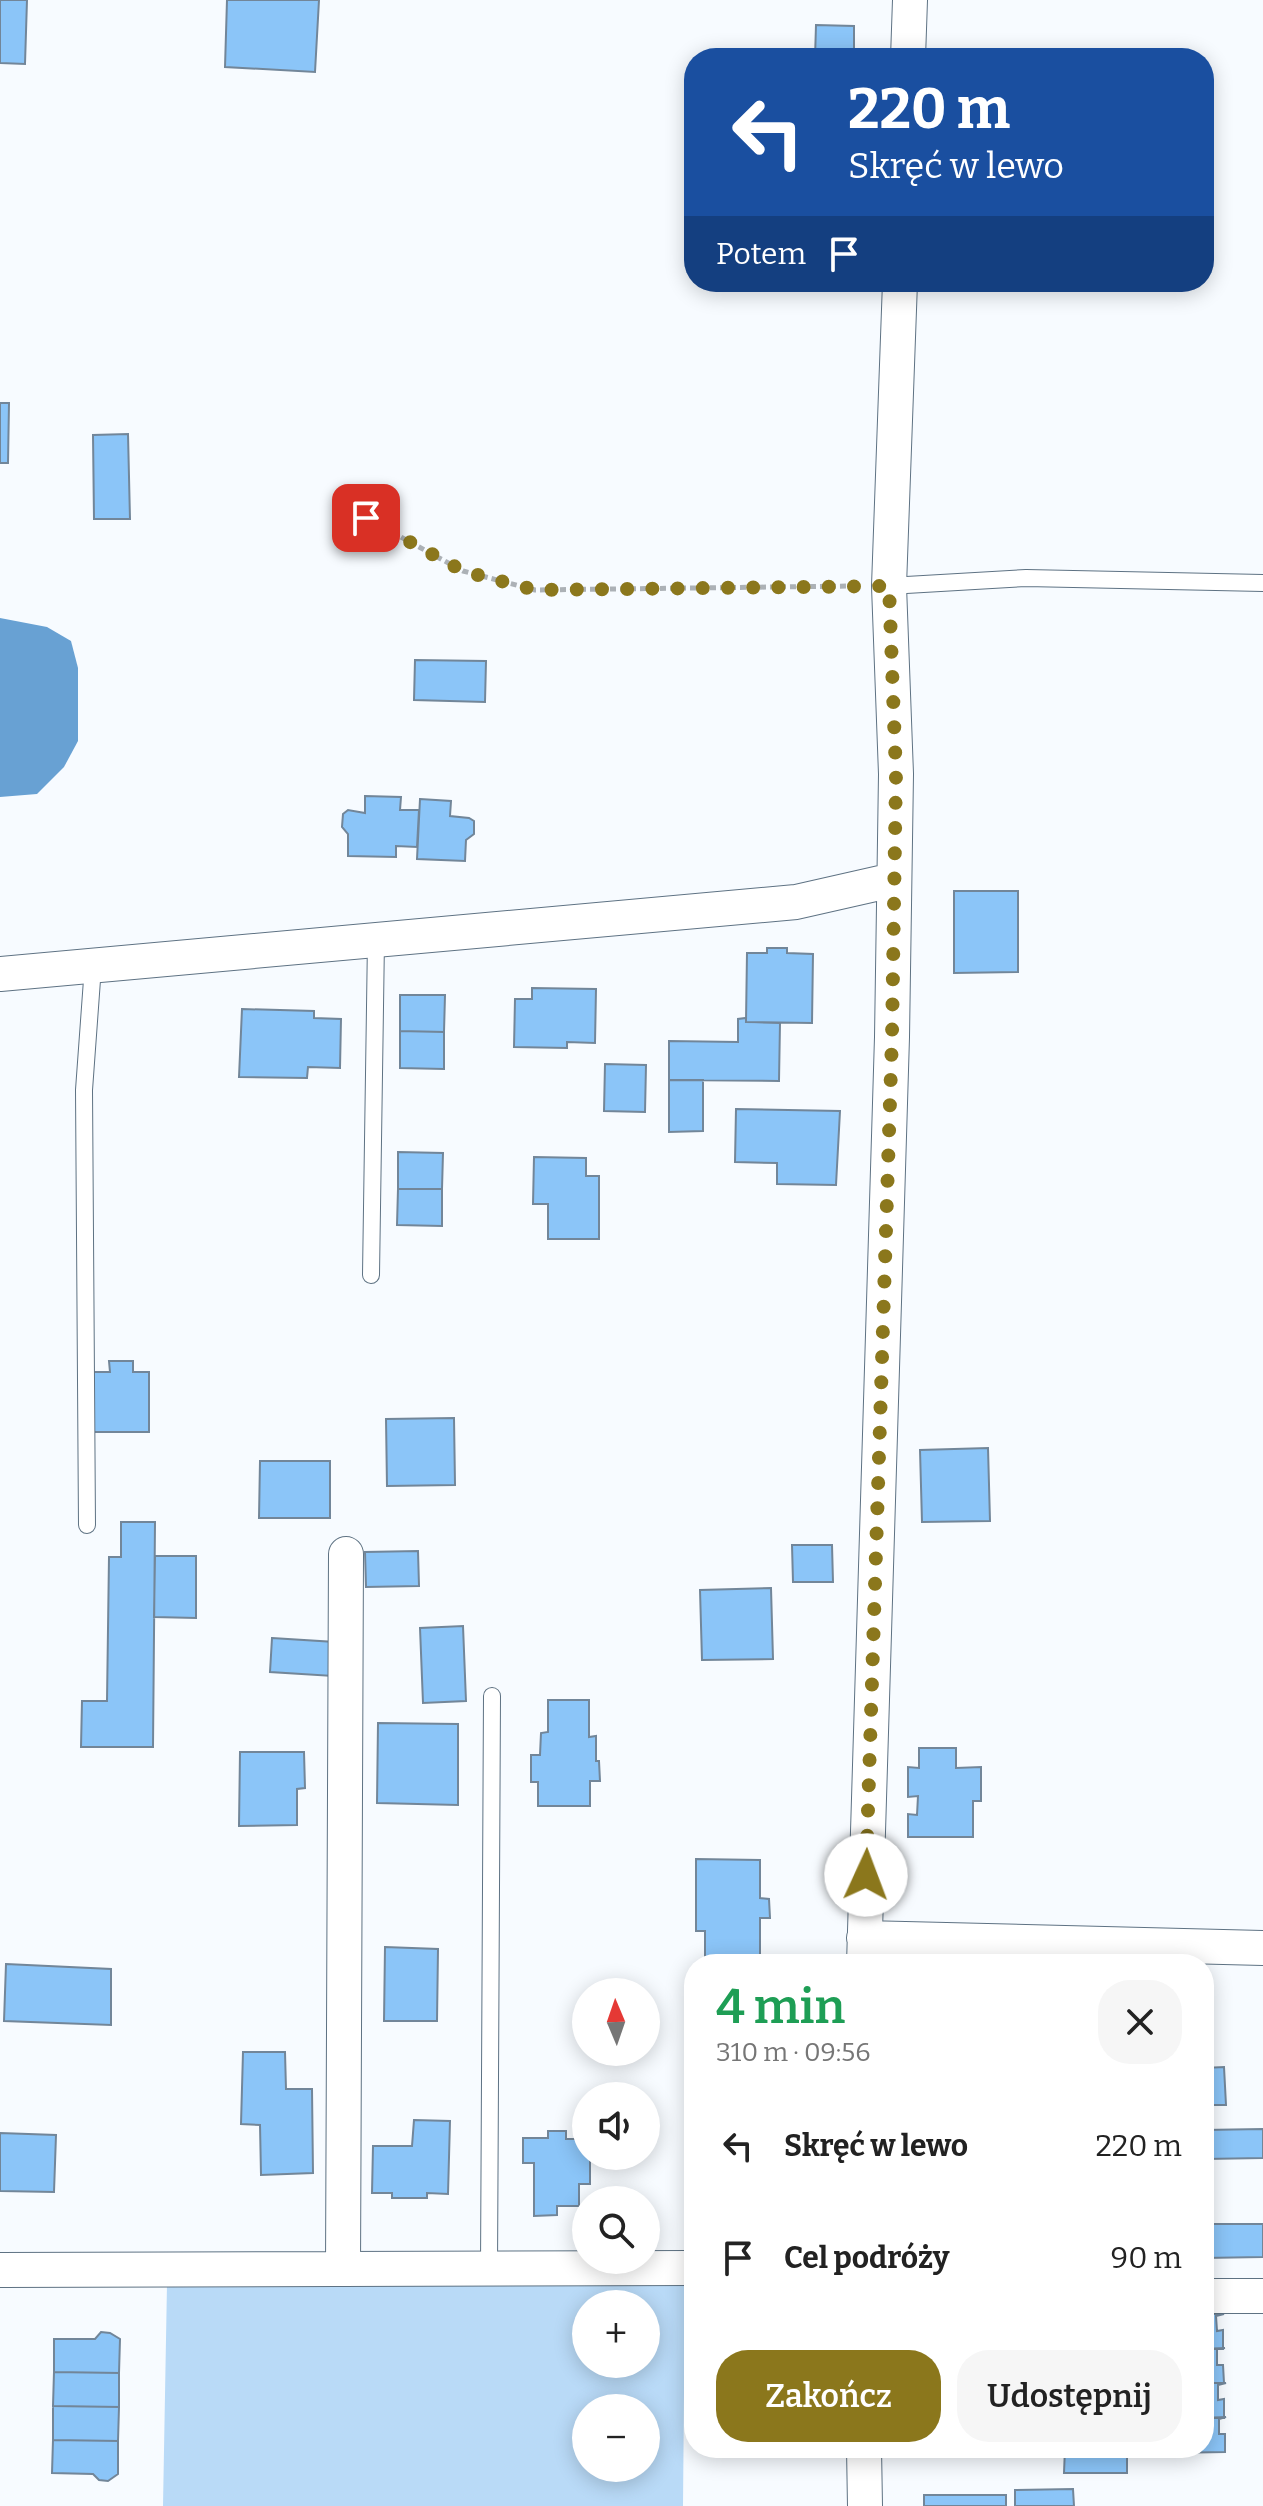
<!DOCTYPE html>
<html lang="pl">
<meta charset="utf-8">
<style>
body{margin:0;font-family:Bitter,serif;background:#f6f6f6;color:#222;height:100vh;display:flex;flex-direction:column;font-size:30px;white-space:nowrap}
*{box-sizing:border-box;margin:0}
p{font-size:26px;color:#767676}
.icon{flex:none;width:44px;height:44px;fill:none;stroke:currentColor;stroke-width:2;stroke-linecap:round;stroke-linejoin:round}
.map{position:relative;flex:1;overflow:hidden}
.details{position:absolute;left:684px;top:1954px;width:530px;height:504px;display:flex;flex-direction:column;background:#fff;border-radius:32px;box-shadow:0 4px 20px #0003}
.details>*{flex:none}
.top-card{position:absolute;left:684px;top:48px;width:530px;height:244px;border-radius:32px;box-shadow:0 4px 20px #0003;background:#1a4fa0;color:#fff;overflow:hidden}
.needle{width:52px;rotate:358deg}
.fabs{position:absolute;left:572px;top:1978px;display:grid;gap:16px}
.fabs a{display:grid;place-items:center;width:88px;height:88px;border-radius:50%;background:#fff;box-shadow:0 4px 20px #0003;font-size:40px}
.pin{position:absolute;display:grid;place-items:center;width:68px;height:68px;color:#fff;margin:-34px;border-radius:16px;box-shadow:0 4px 12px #0006}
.me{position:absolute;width:88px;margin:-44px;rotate:2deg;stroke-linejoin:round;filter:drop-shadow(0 0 6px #0008)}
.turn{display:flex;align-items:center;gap:28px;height:168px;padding:0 32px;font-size:36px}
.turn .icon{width:104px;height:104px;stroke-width:2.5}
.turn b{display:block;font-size:56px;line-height:68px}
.then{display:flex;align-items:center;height:76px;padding:0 32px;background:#0003;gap:16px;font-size:30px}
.round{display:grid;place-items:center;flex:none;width:84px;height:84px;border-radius:32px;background:#f6f6f6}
.overview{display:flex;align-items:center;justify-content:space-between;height:136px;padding:0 32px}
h1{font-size:48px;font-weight:600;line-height:60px;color:#1e9e55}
.button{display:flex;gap:16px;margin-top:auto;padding:16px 32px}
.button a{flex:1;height:92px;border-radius:32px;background:#8b771c;color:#fff;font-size:32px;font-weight:600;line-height:92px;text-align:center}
.button a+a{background:#f6f6f6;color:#222}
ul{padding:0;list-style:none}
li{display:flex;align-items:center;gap:24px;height:112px;padding:0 32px}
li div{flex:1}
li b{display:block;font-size:30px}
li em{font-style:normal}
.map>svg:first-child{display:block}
</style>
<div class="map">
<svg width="1263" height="2506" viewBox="0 0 1263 2506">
<rect width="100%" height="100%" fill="#f7fbff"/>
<path fill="#b9daf7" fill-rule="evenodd" d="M685,2282L683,2506H163L167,2284ZM586,2304H646V2364H586ZM586,2408H646V2468H586Z"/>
<path fill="#68a1d3" d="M0,618L47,627L71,641L78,668V741L64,767L37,794L0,797Z"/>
<path fill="#8bc5f8" stroke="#728699" stroke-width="2" d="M0,0H27L25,64L0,63Z
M227,0H319L315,72L225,67Z
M816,25L854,26V58H815Z
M0,403H9L8,463H0Z
M128,434L130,519H94L93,435Z
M415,660L486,661L485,702L414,700Z
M365,796L401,797L400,810H419L417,847L396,846V857L348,856V834L342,827L343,814L348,810L365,813Z
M420,799L451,801L450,816L469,818L474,821V834L466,840L465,861L417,859Z
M954,891H1018V972L954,973Z
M767,948H787V953L813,954L812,1023L746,1022L747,953H767Z
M532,988L596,989L595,1043L567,1042V1048L514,1047L515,999H532Z
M400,995H445L444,1032L400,1031Z
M242,1009L314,1011V1018L341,1019L340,1068L308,1067L307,1078L239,1077Z
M746,1018V1022L780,1023L779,1081L669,1080V1041L738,1042V1019Z
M400,1031L444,1032V1069L400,1068Z
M605,1064L646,1065L645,1112L604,1111Z
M669,1080H703V1131L669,1132Z
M736,1109L840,1111L836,1185L777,1184V1163L735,1162Z
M398,1152L443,1153L442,1189H398Z
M534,1157L586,1158V1176H599V1239H548V1204H533Z
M398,1189H442V1226L397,1225Z
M109,1361H133V1372H149V1432H94L93,1372H110Z
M454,1418L455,1485L387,1486L386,1419Z
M988,1448L990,1521L922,1522L920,1450Z
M260,1461H330V1518H259Z
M121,1522H155L153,1747H81L82,1701H107L109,1557H121Z
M792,1545H832L833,1582H793Z
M418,1551L419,1586L366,1587L365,1552Z
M155,1556H196V1618L154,1617Z
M771,1588L773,1659L702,1660L700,1590Z
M463,1626L466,1701L423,1703L420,1628Z
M272,1638L335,1642L333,1676L270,1672Z
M548,1700H589V1737L596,1736V1761H599L600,1781H590V1806H538V1782H531V1755H540L541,1733L548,1732Z
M378,1723L458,1724V1805L377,1803Z
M919,1748H956V1768L981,1767V1801H973V1837H908V1814L917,1815L918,1796L908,1797V1767L919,1768Z
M240,1752H304L305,1788L297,1789V1825L239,1826Z
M696,1859L760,1860V1898L769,1899L770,1918H760V1958L705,1957V1931H696Z
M385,1947L438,1949L437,2021H384Z
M6,1964L111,1969V2025L4,2021Z
M243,2052H285L286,2089H312L313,2173L261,2175L260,2125L241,2124Z
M1224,2067L1226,2105H1204V2068Z
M414,2120L450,2121L448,2194L427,2193V2198H392V2193H372L373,2146H412Z
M1263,2129V2158L1205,2159L1204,2130Z
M548,2131H566V2139H586V2156H590V2184H579V2206H557V2215L534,2216V2163H523V2138H548Z
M0,2133L56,2135L54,2192L0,2191Z
M1204,2224H1263V2257L1204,2258Z
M1204,2314H1224L1216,2316L1217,2331L1223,2330V2349H1204Z
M101,2332L110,2333L120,2339L119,2373L54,2372V2339H95Z
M1225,2348L1217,2349V2365H1223L1224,2383H1204V2349Z
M54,2372L119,2373V2407L53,2406Z
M1204,2383H1226L1218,2385V2400L1224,2399V2418H1204Z
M53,2406L119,2407L118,2441L53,2440Z
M1226,2417L1219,2419V2434H1225V2452L1168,2453V2448H1204V2418Z
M53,2440L118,2441V2474L108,2481L99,2480L93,2474L52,2473Z
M1065,2448H1127V2473H1064Z
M1073,2489L1074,2506H1015V2490Z
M924,2495H1006V2506H924Z"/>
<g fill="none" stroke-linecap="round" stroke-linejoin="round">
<g stroke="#5e7283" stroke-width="18">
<path id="service" d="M889,586L1026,578L1263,583
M371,1275L376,940
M87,1525L84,1090L93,966
M489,2269L492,1696"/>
</g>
<g stroke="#5e7283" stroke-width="36">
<path id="minor" d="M908,58L910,0
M0,974L796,902L893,880
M864,1938L1263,1948
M864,1964L892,1037L896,774L889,586L900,282
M343,2269L346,1554
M0,2270L694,2268
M1204,2296H1263
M864,2448L865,2506"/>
</g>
<path stroke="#acb1b6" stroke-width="5" stroke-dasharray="6 4" stroke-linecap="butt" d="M366,518L463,571L535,590L853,586"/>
<use href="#service" stroke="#fff" stroke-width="16"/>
<use href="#minor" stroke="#fff" stroke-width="34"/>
</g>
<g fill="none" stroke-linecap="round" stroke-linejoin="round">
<path stroke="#8b771c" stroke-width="14" stroke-dasharray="0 25.2" d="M366,518L463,571L535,590L889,586L896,774L892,1037L866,1875"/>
</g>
</svg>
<div class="fabs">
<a><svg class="needle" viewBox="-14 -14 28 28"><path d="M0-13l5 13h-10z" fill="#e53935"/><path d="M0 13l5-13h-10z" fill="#767676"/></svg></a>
<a><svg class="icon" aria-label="sound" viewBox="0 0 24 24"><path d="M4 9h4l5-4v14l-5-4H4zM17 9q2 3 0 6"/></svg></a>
<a><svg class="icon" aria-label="search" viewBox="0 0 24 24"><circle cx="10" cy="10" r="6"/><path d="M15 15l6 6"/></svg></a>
<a>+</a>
<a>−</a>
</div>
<div class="pin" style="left:366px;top:518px;background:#d93025"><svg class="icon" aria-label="arrive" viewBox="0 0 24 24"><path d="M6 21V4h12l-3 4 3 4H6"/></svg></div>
<svg class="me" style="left:866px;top:1875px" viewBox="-20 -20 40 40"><circle r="19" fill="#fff"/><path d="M0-13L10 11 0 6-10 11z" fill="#8b771c"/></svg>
<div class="top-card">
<div class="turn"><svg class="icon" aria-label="left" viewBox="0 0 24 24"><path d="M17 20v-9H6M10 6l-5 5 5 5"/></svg><div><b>220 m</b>Skręć w lewo</div></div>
<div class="then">Potem<svg class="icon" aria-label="arrive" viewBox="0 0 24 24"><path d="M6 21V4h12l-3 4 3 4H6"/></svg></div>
</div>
<section class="details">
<div class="overview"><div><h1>4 min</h1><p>310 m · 09:56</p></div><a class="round"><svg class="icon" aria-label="close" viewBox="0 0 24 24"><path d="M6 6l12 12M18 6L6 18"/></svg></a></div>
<ul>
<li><svg class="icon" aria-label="left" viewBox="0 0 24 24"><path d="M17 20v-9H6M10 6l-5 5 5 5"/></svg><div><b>Skręć w lewo</b></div><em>220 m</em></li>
<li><svg class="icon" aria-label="arrive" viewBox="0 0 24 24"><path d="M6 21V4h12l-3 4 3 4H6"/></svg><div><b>Cel podróży</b></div><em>90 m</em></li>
</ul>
<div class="button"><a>Zakończ</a><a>Udostępnij</a></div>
</section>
</div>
